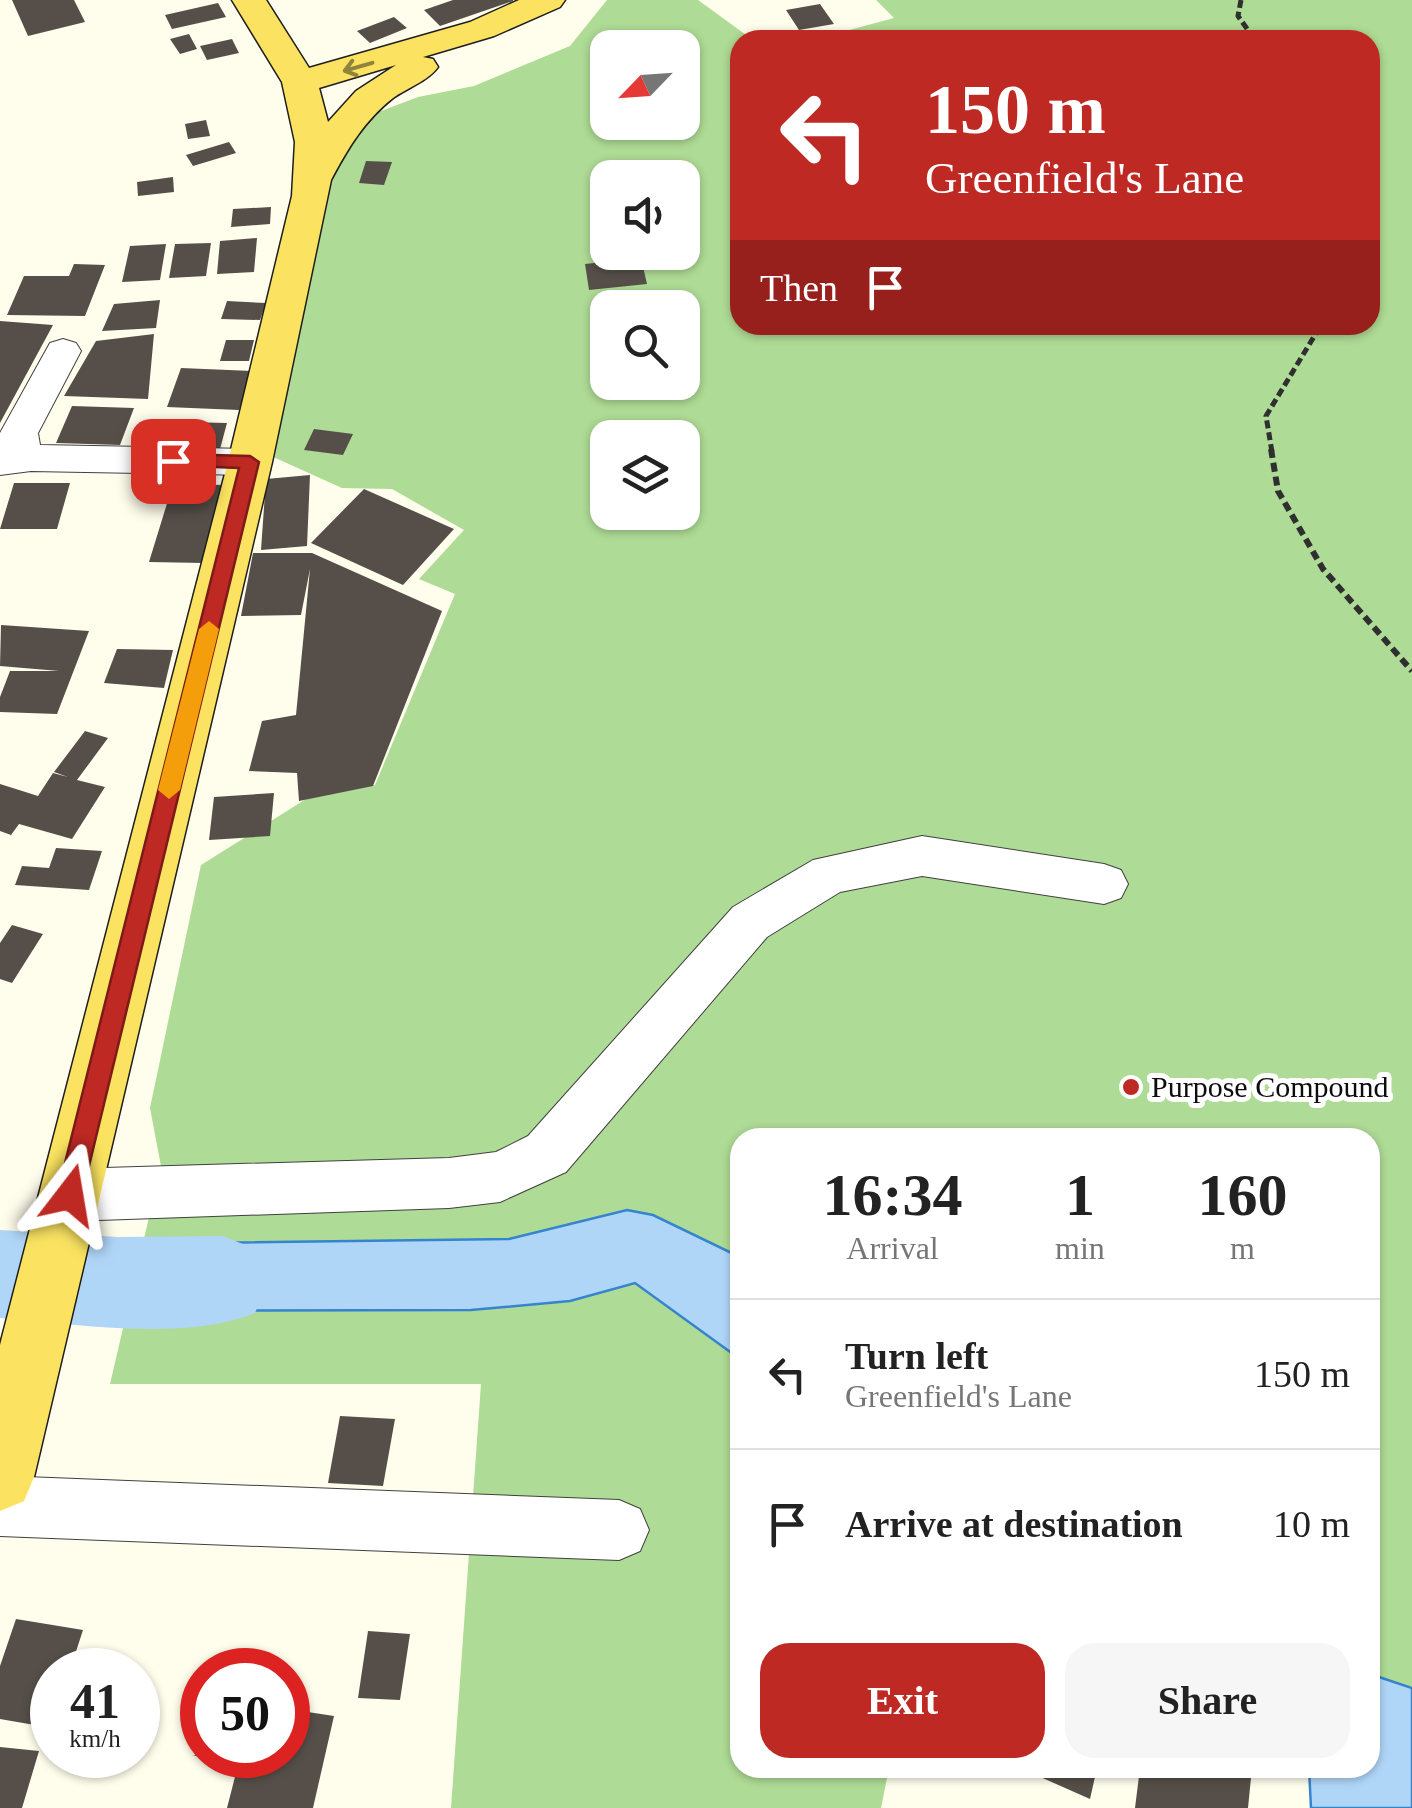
<!DOCTYPE html>
<style>
body{margin:0;font-family:"Times New Roman",serif;background:#f6f6f6;color:#222;height:100vh;display:flex;flex-direction:column;font-size:38px;white-space:nowrap}
*{box-sizing:border-box;margin:0}
p{font-size:32px;color:#767676}
.icon{flex:none;width:55px;height:55px;fill:none;stroke:currentColor;stroke-width:2;stroke-linecap:round;stroke-linejoin:round}
.map{position:relative;flex:1;overflow:hidden}
.panel{position:absolute;left:730px;top:1128px;width:650px;height:650px;display:flex;flex-direction:column;background:#fff;border-radius:30px;box-shadow:0 2px 8px #0004}
.panel>*{flex:none}
.guide{position:absolute;left:730px;top:30px;width:650px;height:305px;border-radius:30px;box-shadow:0 2px 8px #0004;background:#bf2923;color:#fff;overflow:hidden}
.needle{width:65px;rotate:245deg}
.buttons{position:absolute;left:590px;top:30px;display:grid;gap:20px}
.buttons a{display:grid;place-items:center;width:110px;height:110px;border-radius:20px;background:#fff;box-shadow:0 2px 8px #0004;font-size:50px}
.speed{position:absolute;left:30px;top:1648px;display:flex;gap:20px;font-size:50px;font-weight:700;text-align:center}
.speed>*{display:grid;place-content:center;width:130px;height:130px;border-radius:50%;background:#fff;box-shadow:0 2px 8px #0004;line-height:1}
.speed small{font-size:25px;font-weight:400}
.speed .limit{border:15px solid #d22;background:#fff;color:#111}
.pin{position:absolute;display:grid;place-items:center;width:85px;height:85px;color:#fff;margin:-42px;border-radius:20px;box-shadow:0 5px 15px #0006}
.me{position:absolute;width:110px;margin:-55px;rotate:14deg;stroke-linejoin:round;filter:drop-shadow(0 0 8px #0008)}
.turn{display:flex;align-items:center;gap:35px;height:210px;padding:0 30px;font-size:45px}
.turn .icon{width:130px;height:130px;stroke-width:2.5}
.turn b{display:block;font-size:70px;line-height:85px}
.then{display:flex;align-items:center;height:95px;padding:0 30px;background:#0003;gap:20px;font-size:38px}
.eta{display:flex;justify-content:space-evenly;align-items:center;height:170px;text-align:center}
.eta b{font-size:60px;font-weight:700;line-height:70px}
.cta{display:flex;gap:20px;margin-top:auto;padding:20px 30px}
.cta a{flex:1;height:115px;border-radius:30px;background:#bf2923;color:#fff;font-size:40px;font-weight:700;line-height:115px;text-align:center}
.cta a+a{background:#f6f6f6;color:#222}
ul{padding:0;list-style:none}
li{display:flex;align-items:center;gap:30px;height:150px;padding:0 30px;border-top:2px solid #e0e0e0}
li div{flex:1}
li b{display:block;font-size:38px}
li em{font-style:normal}
.map>svg:first-child{display:block}
</style>
<div class="map">
<svg width="1412" height="1808" viewBox="0 0 1412 1808">
<rect width="100%" height="100%" fill="#fffdec"/>
<path fill="#aedb95" fill-rule="evenodd" d="M607,0H698L753,40H740V325H1370V40H812L894,18L876,0H1412V1808L1370,1768V1138H740V1768H889L881,1808H451L481,1384H110L161,1166L150,1108L201,865L306,799L375,785L455,594L419,579L464,530L392,489L342,488L271,456L315,239L340,146L368,116L418,97L474,86L570,46ZM608,48H682V122H608ZM608,178H682V252H608ZM608,308H682V382H608ZM608,438H682V512H608Z"/>
<path fill="#b0d6f7" stroke="#3684cf" stroke-width="2.5" d="M627,1210L653,1215L740,1257V1359L635,1283L570,1301L471,1310L110,1311L126,1244L509,1239Z
M1370,1674L1412,1688V1808H1311L1309,1768H1370Z"/>
<g fill="none" stroke-linecap="round" stroke-linejoin="round">
<path fill="#b0d6f7" fill-rule="evenodd" d="M0,1230L118,1237L223,1236L255,1249L268,1281L255,1313C183,1342 77,1324 0,1318Z"/>
</g>
<path fill="#564f49" d="M12,0H74L85,22L28,36Z
M453,0H513V1L440,26L424,10Z
M218,3L226,17L172,29L165,15Z
M820,4L834,24L799,30L786,10Z
M394,17L407,28L370,43L357,31Z
M189,34L197,49L180,54L170,39Z
M232,39L239,53L207,60L200,46Z
M206,120L210,136L188,139L185,124Z
M229,142L236,153L193,166L186,155Z
M366,161L392,162L384,185L359,183Z
M173,177L174,192L138,196L137,182Z
M271,207L270,224L231,227L233,209Z
M257,238L254,272L217,274L220,241Z
M211,243L206,276L169,278L175,244Z
M166,244L160,280L122,282L130,246Z
M641,258L647,284L589,290L585,264Z
M74,264L105,265L85,316L7,315L24,276H69Z
M160,300L156,328L102,331L114,304Z
M227,301L266,303L260,320L221,319Z
M0,321L53,325L0,423Z
M154,334L148,399L64,396L96,341Z
M226,340H254L249,361H220Z
M181,368L252,371L239,410L167,407Z
M72,406L134,408L120,445L56,443Z
M143,421L227,423L220,449L135,447Z
M314,429L353,434L343,455L304,450Z
M310,475L307,546L261,550L266,479Z
M14,483H70L57,529H0Z
M173,484L226,485L204,563L149,562Z
M364,489L454,529L403,585L311,543Z
M253,553H312L442,611L373,786L299,801L297,773L249,771L262,721L296,715L310,569L301,615L241,616Z
M1,625L89,631L57,714L0,712V697L10,671H59L0,666Z
M117,649L173,650L164,688L104,683Z
M85,731L108,738L77,780L105,787L72,839L19,824L11,835L0,831V784L38,796L53,773L68,777L54,772Z
M274,793L270,836L209,840L214,797Z
M56,848L102,851L89,890L15,885L22,866L49,868Z
M12,925L43,934L12,983L0,979V943Z
M340,1416L395,1419L383,1486L328,1483Z
M16,1619L83,1630L70,1670H52V1728L0,1719V1666Z
M368,1631L410,1634L400,1700L358,1698Z
M288,1709L334,1716L313,1808H227L237,1769L193,1755H198L201,1743L202,1755H288Z
M0,1747L39,1751L22,1808H0Z
M1020,1768H1097L1090,1799Z
M1140,1768H1252L1248,1808H1135Z"/>
<g fill="none" stroke-linecap="round" stroke-linejoin="round">
<g stroke="#404040" stroke-width="2">
<path id="minor" d="M63,339L76,343L81,351L38,433L40,445L250,449L264,452L269,462L264,472L250,475L31,471L0,475V433L50,343Z
M922,836L1104,864L1121,870L1128,884L1121,898L1104,904L922,876L840,892L767,937L566,1172L500,1202L449,1208L70,1221L51,1213L43,1195L51,1177L70,1169L449,1158L496,1152L528,1136L733,907L813,860Z
M0,1476L619,1500L640,1509L649,1530L640,1551L619,1560L0,1536Z"/>
</g>
<g stroke="#1e1e1e" stroke-width="3">
<path id="major" d="M232,0H266L309,68L470,22L519,0H565L560,7L494,36L423,57L433,59L438,67C428,81 407,88 393,98C364,121 348,148 331,180L272,462L34,1477L24,1501L0,1511V1345L228,462L292,196L295,142L282,82ZM396,65L356,91L328,122L319,88Z"/>
</g>
<path stroke="#2f2f2f" stroke-width="5" stroke-dasharray="8 4" stroke-linecap="butt" d="M1241,0L1238,16L1255,40
M1370,190V206
M1272,452L1266,416L1321,325"/>
<path stroke="#2f2f2f" stroke-width="6" stroke-dasharray="9 5" stroke-linecap="butt" d="M1271,449L1278,491L1323,569L1412,671"/>
<use href="#minor" fill="#fff" fill-rule="evenodd"/>
<use href="#major" fill="#fbe361" fill-rule="evenodd"/>
</g>
<defs><path id="oneway-shaft" d="M-6 0H5M1.5-3L5.5 0L1.5 3" fill="none" stroke-width="1.6" stroke-linecap="round" stroke-linejoin="round" transform="scale(2.5)"/></defs>
<use stroke="#90833b" href="#oneway-shaft" transform="translate(358 67) rotate(164)"/>
<path fill="#bf2923" stroke="#7c1b17" stroke-width="2.5" d="M173,454L250,456L259,462L82,1195L79,1203L70,1207L60,1203L57,1195L239,468L167,465V456Z"/>
<path fill="#f59e0b" d="M209,621L219,629L180,790L169,799L158,790L199,629Z"/>
<circle fill="#bf2923" stroke="#fff" stroke-width="4" cx="1131" cy="1087" r="10"/>
<g text-anchor="middle" stroke-width="10" stroke-linejoin="round" paint-order="stroke">
<g font-size="30" fill="#0d0d0d" stroke="#fff" text-anchor="start">
<text x="1151" y="1097">Purpose Compound</text>
</g>
</g>
</svg>
<div class="buttons">
<a><svg class="needle" viewBox="-14 -14 28 28"><path d="M0-13l5 13h-10z" fill="#e53935"/><path d="M0 13l5-13h-10z" fill="#767676"/></svg></a>
<a><svg class="icon" aria-label="sound" viewBox="0 0 24 24"><path d="M4 9h4l5-4v14l-5-4H4zM17 9q2 3 0 6"/></svg></a>
<a><svg class="icon" aria-label="search" viewBox="0 0 24 24"><circle cx="10" cy="10" r="6"/><path d="M15 15l6 6"/></svg></a>
<a><svg class="icon" aria-label="layers" viewBox="0 0 24 24"><path d="M12 4l9 5-9 5-9-5zM3 14l9 5 9-5"/></svg></a>
</div>
<div class="speed"><div>41<small>km/h</small></div><div class="limit">50</div></div>
<div class="pin" style="left:173px;top:461px;background:#d93025"><svg class="icon" aria-label="arrive" viewBox="0 0 24 24"><path d="M6 21V4h12l-3 4 3 4H6"/></svg></div>
<svg class="me" style="left:70px;top:1195px" viewBox="-20 -20 40 40"><path d="M0-17L14 15 0 8-14 15z" fill="#bf2923" stroke="#fff" stroke-width="4"/></svg>
<div class="guide">
<div class="turn"><svg class="icon" aria-label="left" viewBox="0 0 24 24"><path d="M17 20v-9H6M10 6l-5 5 5 5"/></svg><div><b>150 m</b>Greenfield's Lane</div></div>
<div class="then">Then<svg class="icon" aria-label="arrive" viewBox="0 0 24 24"><path d="M6 21V4h12l-3 4 3 4H6"/></svg></div>
</div>
<section class="panel">
<div class="eta">
<div><b>16:34</b><p>Arrival</p></div>
<div><b>1</b><p>min</p></div>
<div><b>160</b><p>m</p></div>
</div>
<ul>
<li><svg class="icon" aria-label="left" viewBox="0 0 24 24"><path d="M17 20v-9H6M10 6l-5 5 5 5"/></svg><div><b>Turn left</b><p>Greenfield's Lane</p></div><em>150 m</em></li>
<li><svg class="icon" aria-label="arrive" viewBox="0 0 24 24"><path d="M6 21V4h12l-3 4 3 4H6"/></svg><div><b>Arrive at destination</b></div><em>10 m</em></li>
</ul>
<div class="cta"><a>Exit</a><a>Share</a></div>
</section>
</div>
